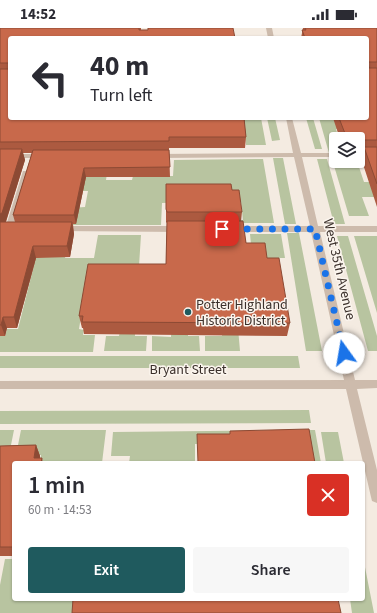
<!DOCTYPE html>
<meta charset="utf-8">
<style>
body{margin:0;font-family:"Source Sans 3",sans-serif;background:#f7f7f7;color:#2b2b33;height:100vh;display:flex;flex-direction:column;font-size:15px;white-space:nowrap}
*{box-sizing:border-box;margin:0}
p{font-size:13px;color:#7c7c81}
.icon{flex:none;width:22px;height:22px;fill:none;stroke:currentColor;stroke-width:2;stroke-linecap:round;stroke-linejoin:round}
.map{position:relative;flex:1;overflow:hidden}
.details{position:absolute;left:12px;top:433px;width:353px;height:140px;display:flex;flex-direction:column;background:#fff;border-radius:4px;box-shadow:0 1px 3px #0004}
.details>*{flex:none}
.top-card{position:absolute;left:8px;top:8px;width:361px;height:84px;border-radius:4px;box-shadow:0 1px 3px #0004;background:#fff;color:#2b2b33;overflow:hidden}
.tools{position:absolute;left:329px;top:104px;display:grid;gap:8px}
.tools a{display:grid;place-items:center;width:36px;height:36px;border-radius:4px;background:#fff;box-shadow:0 1px 3px #0004;font-size:20px}
.pin{position:absolute;display:grid;place-items:center;width:34px;height:34px;color:#fff;margin:-17px;border-radius:8px;box-shadow:0 2px 6px #0006}
.me{position:absolute;width:44px;margin:-22px;rotate:347deg;stroke-linejoin:round;filter:drop-shadow(0 0 3px #0008)}
.turn{display:flex;align-items:center;gap:14px;height:84px;padding:0 16px;font-size:18px}
.turn .icon{width:52px;height:52px;stroke-width:2.5}
.turn b{display:block;font-size:28px;line-height:34px}
.round{display:grid;place-items:center;flex:none;width:42px;height:42px;border-radius:4px;background:#f7f7f7}
.head{display:flex;align-items:center;justify-content:space-between;height:68px;padding:0 16px}
h1{font-size:24px;font-weight:600;line-height:30px}
.action{display:flex;gap:8px;margin-top:auto;padding:8px 16px}
.action a{flex:1;height:46px;border-radius:4px;background:#1f5a5e;color:#fff;font-size:16px;font-weight:600;line-height:46px;text-align:center}
.action a+a{background:#f7f7f7;color:#2b2b33}
.status{display:flex;justify-content:space-between;align-items:center;height:28px;padding:0 20px;background:#fff;direction:ltr}
.status svg{height:11px;fill:currentColor}
.map>svg:first-child{display:block}
</style>
<div class="status"><b>14:52</b><svg viewBox="0 0 49 12"><path d="M0 12V9h3v3zM5 12V6h3v6zM10 12V3h3v9zM15 12V0h3v12zM26 1h20v11H26zM47 4h2v5h-2z"/></svg></div>
<div class="map">
<svg width="377" height="585" viewBox="0 0 377 585">
<rect width="100%" height="100%" fill="#f4ebe1"/>
<path fill="#b8c4a0" d="M246,90H261L266,117H246L245,108L229,92H246Z
M267,90H275L280,112L272,113Z
M306,90H313L322,121H315Z
M319,90L323,91L377,90L364,101H336L339,111H336V125H329Z
M273,130H283L296,196H285Z
M263,131L274,195H236V192H243L241,174L233,173L162,175L161,197H66L70,180L85,179L88,163H75L48,133H109L106,152H132L133,148H173L174,132Z
M317,131H327L345,196H334Z
M332,131H336V133H357L364,154H376L377,169H362L369,188H349Z
M37,205H70L65,230H94L98,207H141L139,238L87,251L79,301L84,302L83,307H95L93,324H0V308H5L7,301H18L34,237H29Z
M287,205H299L322,323H306Z
M250,206H281L285,230H265L252,227Z
M337,208H348L377,308V323H368Z
M354,208H377V285Z
M233,242L240,323H205V308H222V300Z
M171,302H188V308H199L200,323H152V308L171,309Z
M120,303H135V308H147L146,323H104L106,308H119Z
M0,328H298L300,340H0Z
M309,382L311,395L0,396V383Z
M0,402H14L9,427H0Z
M21,402H106L102,435H40L41,427H16Z
M315,402L321,435H310L228,416H195V435H129L130,428H111L113,404Z
M338,404L344,435H326L321,404Z
M363,529L374,585H352L350,571H363Z
M5,531H14V571H99L74,585H0V557Z"/>
<g fill="none" stroke-linecap="round" stroke-linejoin="round">
<path fill="#cdbbac" fill-rule="evenodd" d="M266,0H272L274,10H268Z
M286,90H292L301,125H336V129H302L318,198H377V204H320L355,352H377V360L357,361L377,442V475L372,473L371,469L346,361H0V353L344,352L311,204H231L227,201L231,198H310L294,129L156,130L152,128L156,126L293,125Z
M358,125H377V129H358Z
M0,126H44L48,128L44,130H0Z
M23,143H29L30,145L13,201L9,204L5,201Z
M61,198H179L183,201L179,204L58,203L57,201L58,199Z"/>
</g>
<path fill="#ac5a40" fill-rule="evenodd" d="M0,0H141V2L233,0L10,90H246V91H244L246,109L245,120H169L170,149H86L76,196H73L74,206L70,229L36,230L17,300H7L5,308H0ZM23,125H32L13,187L15,194H6L25,132Z
M303,0H377V179L361,130L363,124H359L358,122V111H340L333,90H367V10H301Z
M232,162L242,184L241,193L246,215L267,230L290,295L287,308L84,306L83,300H82L79,288L166,236L167,195L166,194V181Z
M36,417L40,428V430H42L43,435H14V528H0V418Z"/>
<path fill="#8c4a34" d="M22,121L25,132L5,196L0,198V186Z
M84,140L86,149L76,196L74,187Z
M72,194L74,206L70,229L67,218Z
M33,218L36,230L17,300L14,289Z
M3,289L7,300L5,308L1,297Z
M36,417L40,428L39,435L34,430Z"/>
<path fill="#c8694b" stroke="#8c4a34" d="M0,0H139V2H148V0H233L235,10H10V90H244L246,109H169V113L0,114V41H9V35H0Z
M305,0H377V34H368L369,40H377V112H362L360,108H346L339,90H367V10H305L302,2H306Z
M364,119H377V156Z
M0,121H22L2,185L0,186Z
M33,122H169L170,139L84,140L74,187H13Z
M166,156H231L232,162H239L242,184H167L166,181Z
M167,193H243L246,215H265L267,230H279L290,295L82,294L83,288H79L88,236H166Z
M0,194H72L67,218H33L14,289H3L1,297H0Z
M309,401L315,435H198L197,406H230V403Z
M36,417L34,430H42L41,435H125H14V519H0V418Z
M73,571H338L341,585H72Z"/>
<g fill="none" stroke-linecap="round" stroke-linejoin="round">
<path stroke="#1a73e8" stroke-width="7" stroke-dasharray="0 12.6" d="M222,201H315L344,325"/>
</g>
<circle fill="#1f5a5e" stroke="#fbf5ee" stroke-width="1.5" cx="188" cy="284" r="4"/>
<g text-anchor="middle" stroke-width="3" stroke-linejoin="round" paint-order="stroke">
<g font-size="14" fill="#3b302b" stroke="#fbf5ee">
<text transform="translate(340 241) rotate(77)" y="5">West 35th Avenue</text>
<text x="188" y="346">Bryant Street</text>
</g>
<g font-size="14" fill="#3b302b" stroke="#fbf5ee" text-anchor="start">
<text x="196" y="281">Potter Highland<tspan x="196" dy="16">Historic District</tspan></text>
</g>
</g>
</svg>
<div class="tools">
<a><svg class="icon" aria-label="layers" viewBox="0 0 24 24"><path d="M12 4l9 5-9 5-9-5zM3 14l9 5 9-5"/></svg></a>
</div>
<div class="pin" style="left:222px;top:201px;background:#d93025"><svg class="icon" aria-label="arrive" viewBox="0 0 24 24"><path d="M6 21V4h12l-3 4 3 4H6"/></svg></div>
<svg class="me" style="left:344px;top:325px" viewBox="-20 -20 40 40"><circle r="19" fill="#fff"/><path d="M0-13L10 11 0 6-10 11z" fill="#1a73e8"/></svg>
<div class="top-card">
<div class="turn"><svg class="icon" aria-label="left" viewBox="0 0 24 24"><path d="M17 20v-9H6M10 6l-5 5 5 5"/></svg><div><b>40 m</b>Turn left</div></div>
</div>
<section class="details">
<div class="head"><div><h1>1 min</h1><p>60 m · 14:53</p></div><a class="round" style="background:#d93025;color:#fff"><svg class="icon" aria-label="close" viewBox="0 0 24 24"><path d="M6 6l12 12M18 6L6 18"/></svg></a></div>
<div class="action"><a>Exit</a><a>Share</a></div>
</section>
</div>
